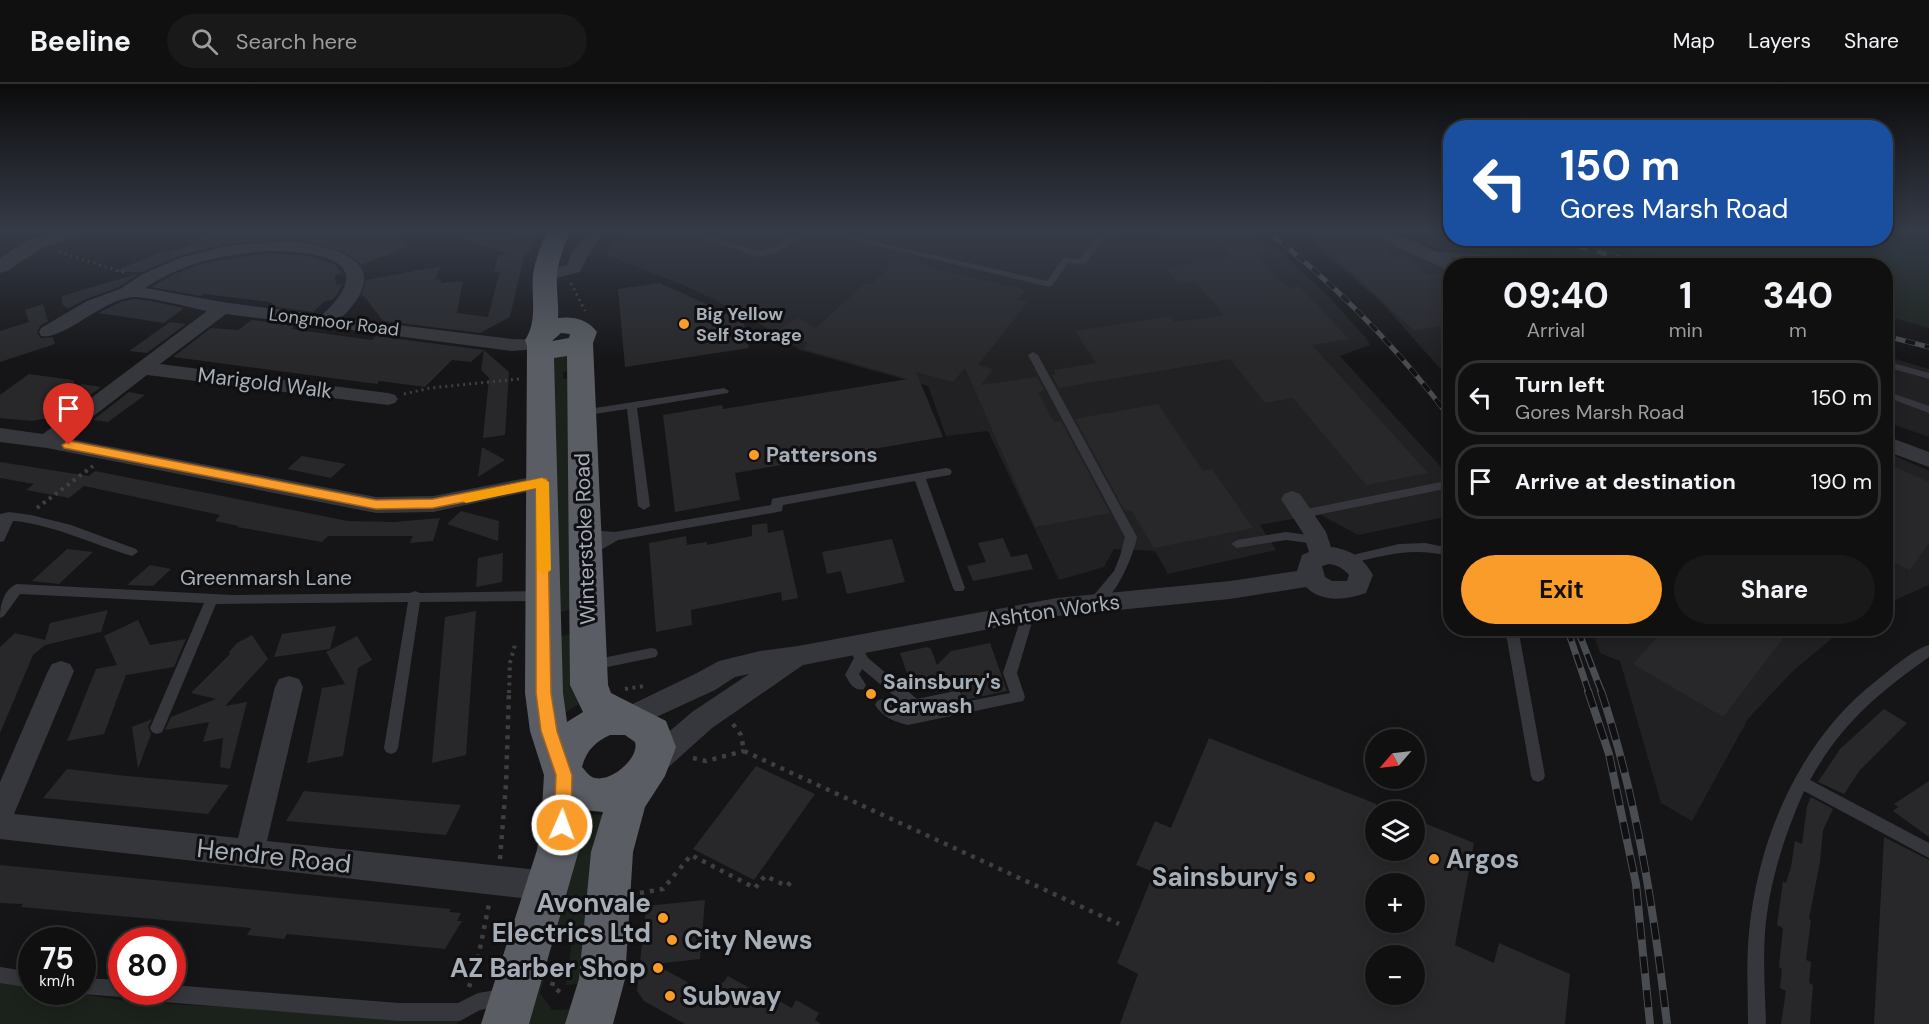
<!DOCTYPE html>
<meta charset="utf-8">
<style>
body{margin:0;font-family:"DM Sans",sans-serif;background:#19191a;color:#f1f3f6;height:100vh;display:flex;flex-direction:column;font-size:22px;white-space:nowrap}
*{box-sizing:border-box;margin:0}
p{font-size:20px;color:#9c9d9f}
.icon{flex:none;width:33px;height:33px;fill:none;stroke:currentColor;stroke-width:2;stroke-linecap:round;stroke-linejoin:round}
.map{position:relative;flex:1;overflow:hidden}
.side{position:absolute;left:1443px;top:174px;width:450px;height:378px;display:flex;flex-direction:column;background:#101011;border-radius:24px;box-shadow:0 3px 15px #0003,0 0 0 2px #303031}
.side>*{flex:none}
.hud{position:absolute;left:1443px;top:36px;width:450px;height:126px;border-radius:24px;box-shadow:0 3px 15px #0003,0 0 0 2px #303031;background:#1a4fa0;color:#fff;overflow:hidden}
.needle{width:39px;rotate:242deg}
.fabs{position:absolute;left:1365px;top:645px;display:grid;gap:12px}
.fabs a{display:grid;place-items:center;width:60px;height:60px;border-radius:50%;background:#101011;box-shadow:0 3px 15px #0003,0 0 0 2px #303031;font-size:30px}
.speed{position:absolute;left:18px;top:843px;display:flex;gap:12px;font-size:30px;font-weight:700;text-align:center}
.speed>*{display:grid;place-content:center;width:78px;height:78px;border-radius:50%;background:#101011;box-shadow:0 3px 15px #0003,0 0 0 2px #303031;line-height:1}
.speed small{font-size:15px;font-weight:400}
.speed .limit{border:9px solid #d22;background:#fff;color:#111}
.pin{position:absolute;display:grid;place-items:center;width:51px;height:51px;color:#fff;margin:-62px -26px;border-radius:50% 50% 50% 0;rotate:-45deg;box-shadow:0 0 6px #0007}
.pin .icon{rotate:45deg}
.me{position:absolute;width:66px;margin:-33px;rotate:2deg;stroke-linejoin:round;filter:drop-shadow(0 0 4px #0008)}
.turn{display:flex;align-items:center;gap:21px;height:126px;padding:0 18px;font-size:27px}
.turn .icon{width:78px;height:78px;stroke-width:2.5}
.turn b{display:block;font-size:42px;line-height:51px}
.eta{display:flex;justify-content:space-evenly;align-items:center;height:102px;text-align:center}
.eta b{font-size:36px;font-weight:700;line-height:42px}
.button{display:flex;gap:12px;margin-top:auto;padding:12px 18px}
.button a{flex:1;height:69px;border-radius:36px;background:#fa9c2a;color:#111;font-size:24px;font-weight:700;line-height:69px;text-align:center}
.button a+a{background:#19191a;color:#f1f3f6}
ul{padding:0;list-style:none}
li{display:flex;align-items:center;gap:18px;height:75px;margin:0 12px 9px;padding:0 6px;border:3px solid #303031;border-radius:24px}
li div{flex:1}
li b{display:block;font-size:22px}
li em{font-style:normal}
header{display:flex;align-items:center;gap:36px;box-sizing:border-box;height:84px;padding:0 30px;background:#101011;border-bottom:2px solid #303031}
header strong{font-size:28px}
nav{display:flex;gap:33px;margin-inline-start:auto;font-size:21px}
.search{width:420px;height:54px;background:#19191a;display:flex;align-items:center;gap:15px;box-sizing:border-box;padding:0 21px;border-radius:33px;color:#9c9d9f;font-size:22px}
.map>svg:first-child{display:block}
</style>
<header>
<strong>Beeline</strong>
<div class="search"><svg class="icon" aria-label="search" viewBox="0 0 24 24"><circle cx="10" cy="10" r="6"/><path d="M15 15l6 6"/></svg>Search here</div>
<nav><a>Map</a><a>Layers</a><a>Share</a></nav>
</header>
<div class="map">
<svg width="1929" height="940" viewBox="0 0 1929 940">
<rect width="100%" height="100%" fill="#151517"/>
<path fill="#212124" d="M623,146H1110L1126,155L1200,146H1252L1279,166L1330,214L1366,254L1370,261L1340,272L1450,393V432L1358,451L1321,431L1286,436L1260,441L1276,466L1168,490L1155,467L1114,465L1104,483L1059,496L988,347L946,352L928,302L800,266L757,238L713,215L683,201L606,171Z
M1298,146H1359L1450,185V296L1383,220Z
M1402,146H1431L1450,151V154L1463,155L1561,181H1470Z
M1886,272L1929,285V353L1886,338Z
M1886,368L1929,387V501L1886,520Z
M1592,545H1843L1792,588L1748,635L1692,737L1661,719L1620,577L1600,569Z"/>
<path fill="#1b221b" d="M1886,146H1929V244L1886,232V182L1697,181L1597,155L1886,154Z
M568,269V287L563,288V295H569L574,525L551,530L552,272Z
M571,550L572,601L579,620L563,630L553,554Z
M581,731H604L587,899L566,901L573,849L547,851Z
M541,875L549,876L540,909L552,926L576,925L568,940H526Z
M0,897L31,902L32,908H68L133,918L459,936L457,940H0Z"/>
<path fill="#28282b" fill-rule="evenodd" d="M253,146H387L410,162L361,181L355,174L342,167L307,157L288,155L226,160L179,172L142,188H113L163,167L165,169L192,161L189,156L221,148V151Z
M518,146H537L529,168H525L510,233L480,249L383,237L364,212L361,213L366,196L441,182L435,196L442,195L440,199L463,197L457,229L488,233L500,187L494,188L498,172L508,170L461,154V151H515Z
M1205,146H1228L1234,152L1250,150L1268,169L1256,171L1288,204L1299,202L1349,255L1312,261L1428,389L1366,401L1293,314L1265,319L1230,275L1059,304L1051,291L1056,290L1054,286L1096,279L1075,247L1170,232L1175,238L1223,231L1196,197L1179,200L1166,184L1232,174Z
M1383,164L1394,174L1406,172L1428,191L1440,189L1450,198V240L1414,247L1334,172Z
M267,169L303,171L334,180L342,189L334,192L337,201L342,200L337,211L332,216L325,217L313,228L269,222L273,219H269L271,218L204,210L201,212L151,203L174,190L204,179Z
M897,175L1026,206L1018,216L1028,218L978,281L993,285L981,301L1037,293L1045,307L1038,308L1054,338L1061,337L1110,429L1035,443L965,284L953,298L916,288L943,353L735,389L740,416L675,428L663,331L722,321L723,325L908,295L803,265L808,259L781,244L798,234L816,244L865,199L871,201Z
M140,189L119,203L86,215L68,225L62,220V212Z
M660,199L743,237L749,264L625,283L618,205Z
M134,215L150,217L184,224L164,239L98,229L123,217Z
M43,220L48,237L40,242L37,249L41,254L53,253L55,260L0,278V247L29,238L25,226Z
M252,236L295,241L291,245L372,256L376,252L484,266L471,278L452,276L425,303L379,297L377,300L173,273L211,244L238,246Z
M170,238L186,240L147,269L129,267Z
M484,266L509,288L505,351L483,354L489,294L481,286Z
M29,290L73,296L76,304L82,300L101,303L64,331L32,337L0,334V311Z
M129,308L145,311L108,338L93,336Z
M1158,320L1203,387L1212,385L1253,444L1154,464L1131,426L1125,427L1075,335Z
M482,363L505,376L478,393Z
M302,372L346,380L331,394L287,385Z
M0,378L89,392L95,387L348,437L394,438L440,434L433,457L410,459L413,452H328L322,458L237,443L239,442L215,437L220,431L84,402L69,414L26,406L34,400L0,394Z
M1886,379L1929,398V459L1910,486L1886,475Z
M461,427L499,437L498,457L447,440Z
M767,439L768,449L783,446L798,514L782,517L781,508L691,526L692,541L656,548L649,459L686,452L687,461L707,458V461L752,452V441Z
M1003,454L1011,473L1027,470L1033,485L973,497L967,482L986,478L978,459Z
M892,455L905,498L847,510L841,487L827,490L822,468Z
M67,465L93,468L59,500L32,497Z
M503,469L502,498L476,503L478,474Z
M150,481L171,485L153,502L127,501Z
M108,526L101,548L45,561L33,571L0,649V563L15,549L45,556L50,539Z
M476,527L466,671L432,679L445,533Z
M138,536L150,561L186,555L174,583L126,591L104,650L67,657L96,585L117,581L104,552Z
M336,542L330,565L274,573L282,550Z
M1665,544H1791L1723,633L1633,580Z
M252,551L268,575L225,622L247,618L230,685L220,683L223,654L203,658L209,638L165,646L171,633L216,615L191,609L230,570L229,568L237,559Z
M357,552L372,576L358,584L343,672L307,679L322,604L345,600L326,568Z
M990,559L1007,607L965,616L960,606L937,608L921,605L917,592L910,598L900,569L927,563L931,565L937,581L951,567Z
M1884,625L1907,639L1860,686L1844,710L1818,698L1840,665Z
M152,635L148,643L151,650L138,685L132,643Z
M1209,654L1376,720V766H1414V735L1474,759L1455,861L1494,879L1499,859L1570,890L1565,940H1120L1138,890L1117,879L1154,788L1136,781L1155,737L1171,744ZM1376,800H1414V838H1376ZM1376,872H1414V910H1376Z
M756,682L815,710L754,796L693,765Z
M67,685L127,692L229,701L208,730L43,714Z
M1929,697V753L1893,727L1898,723L1894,720Z
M304,707L414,717L461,721L446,751L286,737Z
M1811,713L1833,725L1823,746L1820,778L1809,835L1811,836L1806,876L1811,878L1809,899L1813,901L1810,940H1781L1786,907L1780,904L1782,885L1779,883L1783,844L1777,841L1783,797L1786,799L1791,783L1795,757L1802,760L1807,722Z
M1884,753L1929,776V940H1874Z
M0,781L451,825L449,828L461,829L457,837H462L445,865L287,850L284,855L247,851L251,844L21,823L23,820L0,819Z
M705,816L700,875L655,880L710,911L719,897L723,899L728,892L755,907L757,905L792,924L796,916L819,929L815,936L821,940H685L644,917L637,907L646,822Z"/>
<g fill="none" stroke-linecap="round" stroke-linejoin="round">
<path stroke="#3c3f43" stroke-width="3" stroke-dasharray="2 4" stroke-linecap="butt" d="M59,168L126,189
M571,199L585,227
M404,310L430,304L519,295"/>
<path stroke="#3c3f43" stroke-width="4" stroke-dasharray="3 4.5" stroke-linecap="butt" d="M37,424L93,382
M625,605L644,602
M509,609L510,579L515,561"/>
<path stroke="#3c3f43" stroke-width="4.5" stroke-dasharray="4 6" stroke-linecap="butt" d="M733,640L741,651L744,667L1119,840
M693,674L706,677L744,667
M500,775L506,700L509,607
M640,809L663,805L691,771L755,804L765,792L787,802L791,798
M553,898L552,902L564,911
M469,903L477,879L489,820"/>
<path fill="#36373c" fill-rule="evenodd" d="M679,146H691L758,167L772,164L803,146H825L1047,197L1063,174L1080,175L1103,146H1111L1085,180L1068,179L1052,202L1049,203L812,146L778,168L758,173Z
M1428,167L1488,171L1527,182H1509L1488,177L1425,172V168Z
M1033,268L1038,271L1137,453C1134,470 1112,527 1090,521L1088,518L1114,487L1120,472L1125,453L1028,271Z
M1886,277L1929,289V295L1886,283Z
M724,304L729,307L728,309L637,324L650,422L644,426L638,422L627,325L582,332L577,329L582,326Z
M1886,307L1929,322V329L1886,313Z
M946,384L950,385L952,388L950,391L926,395L965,504L963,507H955L953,504L915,397L783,421L782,427L778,428L618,456L592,471L586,467L598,455L590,452L583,443L589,439L601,447L615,448L771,421L772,415L776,414Z
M1441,398L1445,399L1447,402L1445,405L1302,434L1296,430L1302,426Z
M9,428L31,431L71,441L136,465L138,468L132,472C92,460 57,442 15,437H13L4,457L0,458V430Z
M1286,448L1316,452L1322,456L1316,460L1286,456L1237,464L1231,460L1237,456Z
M1425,459L1450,464V472C1411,463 1386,471 1348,480L1342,476L1344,473L1399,460Z
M17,500L233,511L410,509L415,507L420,509L541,507L545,509L547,512L545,515L541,517L420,518L398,664L396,668L391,670L386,668L384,664L408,518L216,520L164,644L162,648L157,650L152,648L150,644L204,519L20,510L4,532L0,534C0,521 4,505 17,500Z
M1029,523L1033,525L1035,528L1017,589L1025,613L1023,617L908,641C894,638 883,633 875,621L877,617L882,615L901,628L908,629L1010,609L1003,589L1023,528L1025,525Z
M1505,544H1518L1545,692L1543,696L1538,698L1533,696L1531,692Z
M854,557L859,558L868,574L917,615L955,607L960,608L962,612L960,616L915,627L910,625L862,585L859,590L866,601L864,605C854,608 850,599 845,591L854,574L847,562L849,558Z
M1929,561V573C1877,610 1842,639 1810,696L1929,759V774L1804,707C1784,752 1769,799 1765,848C1763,878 1765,909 1766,940H1748C1748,910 1746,879 1749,848C1758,754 1800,656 1876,597C1890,586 1912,566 1929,561Z
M651,564L656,565L658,569L656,573L593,586L588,585L586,581L588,577L593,576Z
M0,883L32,888V904L0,899Z
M82,894L122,896V908H129L128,911L122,913L82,910L76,908H82Z
M172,901L399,919H458L478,909L503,905L509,908L512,914L509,920L480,926L460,937H399L151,917L145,914L142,908H172Z"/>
<path fill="#36373c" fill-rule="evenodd" d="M590,146H606L590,168L580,188L545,197L539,196L536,192L539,188L567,181L573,167Z
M1367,146H1388L1459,178L1461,182H1450V187L1447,186L1369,150Z
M288,157C336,162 399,178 341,234L512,255L546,256L549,260L546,264L512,267L226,230L160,280L388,309L395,311L398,315L395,319L388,321L147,291L65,354L376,413L433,412L542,391L550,393L553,398L550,403L433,428L376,429L47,364L0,358V344L43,350L207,227C188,223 151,213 134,213C104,214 63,257 41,252L39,248L41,244L87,217L120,205L143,190L180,174L226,162ZM267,167C313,167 384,174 322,231L222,218L145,204C181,179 225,170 267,167Z
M1886,352L1929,368V383L1886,367Z
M1292,407L1300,410L1326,448L1331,463C1351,466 1363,473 1373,491L1366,509C1346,516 1322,519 1306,503L1230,515L1057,532L803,581L712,644L662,689L652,692L642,689L638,680L642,671L692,628L749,590L735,593L715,606L628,646L618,643L614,635L618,627L695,590L719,577L760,567L798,562L1057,514L1230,497L1297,487L1302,471L1309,468L1303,449L1281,415L1284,410ZM1329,480C1337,481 1343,484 1349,491L1347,497H1332L1325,493L1322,482Z
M61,577L70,580L74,587L14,730L238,754L275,603L279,595L289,592L299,595L303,603L267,757L548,787L559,792L564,802L559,812L548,817L0,755V698L48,587L52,580Z"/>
<path fill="#36373c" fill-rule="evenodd" d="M59,146H88L85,150L42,164L7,187L0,189V174L28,156Z"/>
<path fill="#5a5e64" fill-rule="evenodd" d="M548,146H570C565,161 558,176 557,192C556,206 559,220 558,234C572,232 588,235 597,248L593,259L608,601L611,609L666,637L676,663L665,692L645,723L633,768L625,895L613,940H565L579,895L591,768L603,728L583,726L579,766L529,940H481L537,766L541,741L544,691L530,647L525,609L527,262L525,256C538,237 531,213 533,191C535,175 542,160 548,146ZM561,249L570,250L569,254L552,257ZM567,272L570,601L583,628L567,638L563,609L554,274ZM610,651H625L635,658C640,674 609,701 592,693C588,691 585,686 582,683C586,667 595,658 610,651Z"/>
<g stroke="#494c51" stroke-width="5">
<path id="rail-far2" d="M1266,146C1336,201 1397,263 1450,334
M1530,154L1557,162
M1549,154L1649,182
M1886,252L1929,263"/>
</g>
<g stroke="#494c51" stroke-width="7">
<path id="rail-far1" d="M1567,544L1589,609
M1577,544L1602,609"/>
</g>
<g stroke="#494c51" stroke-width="8">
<path id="rail" d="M1588,607L1609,670L1636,800L1650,940
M1601,607C1637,715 1654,827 1667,940"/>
</g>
<use href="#rail-far2" stroke="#101012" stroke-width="4" stroke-dasharray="10" stroke-linecap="butt"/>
<use href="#rail-far1" stroke="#101012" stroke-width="4.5" stroke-dasharray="14" stroke-linecap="butt"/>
<use href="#rail" stroke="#101012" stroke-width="6" stroke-dasharray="17" stroke-linecap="butt"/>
</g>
<linearGradient id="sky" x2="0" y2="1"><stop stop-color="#0c0c0d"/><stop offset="0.53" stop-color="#353b47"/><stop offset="1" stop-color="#353b47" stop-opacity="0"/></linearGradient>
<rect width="1929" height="277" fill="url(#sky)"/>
<path fill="#fa9c2a" stroke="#a2651b" stroke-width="1.5" d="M69,357L376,416L433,415L542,394L547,395L551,609L557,647L572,691L571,741L568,747L562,749L556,747L554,741L556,691L541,647L536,609V404L433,424L376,425L64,364L62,361Z"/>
<path fill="#f59e0b" d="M542,394L549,398L551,486L544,491L537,486L536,404L466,419L460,415L466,410Z"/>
<g fill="#fa9c2a" stroke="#101012" stroke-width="2">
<circle cx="684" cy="240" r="6"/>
<circle cx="754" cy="371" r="6"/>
<circle cx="871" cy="610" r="6"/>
<circle cx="1434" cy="775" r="6"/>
<circle cx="1310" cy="793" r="6"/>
<circle cx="663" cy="834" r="6"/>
<circle cx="672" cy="856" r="6"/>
<circle cx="658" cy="884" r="6"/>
<circle cx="670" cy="912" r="6"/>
</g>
<g text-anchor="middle" stroke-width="6" stroke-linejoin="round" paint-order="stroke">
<g font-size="18" font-weight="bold" fill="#a6aeb8" stroke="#101012" text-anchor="start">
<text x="696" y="236">Big Yellow<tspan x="696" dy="21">Self Storage</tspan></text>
</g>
<g font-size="18" fill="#a6aeb8" stroke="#101012">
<text transform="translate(334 238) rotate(7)" y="6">Longmoor Road</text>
</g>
<g font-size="21" fill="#a6aeb8" stroke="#101012">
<text transform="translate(265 299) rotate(7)" y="7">Marigold Walk</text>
<text transform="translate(585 455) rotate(-92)" y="7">Winterstoke Road</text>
<text x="266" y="501">Greenmarsh Lane</text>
<text transform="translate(1053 527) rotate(-8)" y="7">Ashton Works</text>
</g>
<g font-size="21" font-weight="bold" fill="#a6aeb8" stroke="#101012" text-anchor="start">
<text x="766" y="378">Pattersons</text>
<text x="883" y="605">Sainsbury's<tspan x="883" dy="24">Carwash</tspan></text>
</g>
<g font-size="26" fill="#a6aeb8" stroke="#101012">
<text transform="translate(274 772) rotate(6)" y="9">Hendre Road</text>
</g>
<g font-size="26" font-weight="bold" fill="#a6aeb8" stroke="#101012" text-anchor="start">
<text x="1446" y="784">Argos</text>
<text x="1298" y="802" text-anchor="end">Sainsbury's</text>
<text x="651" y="828" text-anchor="end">Avonvale<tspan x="651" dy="30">Electrics Ltd</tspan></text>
<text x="684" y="865">City News</text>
<text x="646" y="893" text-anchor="end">AZ Barber Shop</text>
<text x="682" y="921">Subway</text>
</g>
</g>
</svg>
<div class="fabs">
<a><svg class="needle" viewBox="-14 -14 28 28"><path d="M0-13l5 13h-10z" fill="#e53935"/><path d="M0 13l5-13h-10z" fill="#9c9d9f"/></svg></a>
<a><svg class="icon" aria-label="layers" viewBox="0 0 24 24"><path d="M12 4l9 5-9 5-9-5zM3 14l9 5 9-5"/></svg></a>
<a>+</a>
<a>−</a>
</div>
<div class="speed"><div>75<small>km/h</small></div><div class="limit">80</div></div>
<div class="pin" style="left:69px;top:361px;background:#d93025"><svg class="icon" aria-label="arrive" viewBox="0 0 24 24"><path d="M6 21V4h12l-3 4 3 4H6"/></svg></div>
<svg class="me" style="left:562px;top:741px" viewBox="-20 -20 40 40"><circle r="17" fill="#fa9c2a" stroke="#fff" stroke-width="3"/><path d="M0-11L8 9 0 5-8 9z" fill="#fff"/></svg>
<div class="hud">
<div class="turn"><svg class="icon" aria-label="left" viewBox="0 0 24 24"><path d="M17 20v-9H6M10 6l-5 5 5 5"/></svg><div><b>150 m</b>Gores Marsh Road</div></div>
</div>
<section class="side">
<div class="eta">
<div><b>09:40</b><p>Arrival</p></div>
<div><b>1</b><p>min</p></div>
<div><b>340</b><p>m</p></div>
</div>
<ul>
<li><svg class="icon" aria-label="left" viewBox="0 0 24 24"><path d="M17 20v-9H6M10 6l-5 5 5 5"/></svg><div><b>Turn left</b><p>Gores Marsh Road</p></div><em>150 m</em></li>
<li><svg class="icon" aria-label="arrive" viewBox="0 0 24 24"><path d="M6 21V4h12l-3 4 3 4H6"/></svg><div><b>Arrive at destination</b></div><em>190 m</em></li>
</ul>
<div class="button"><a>Exit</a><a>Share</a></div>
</section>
</div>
